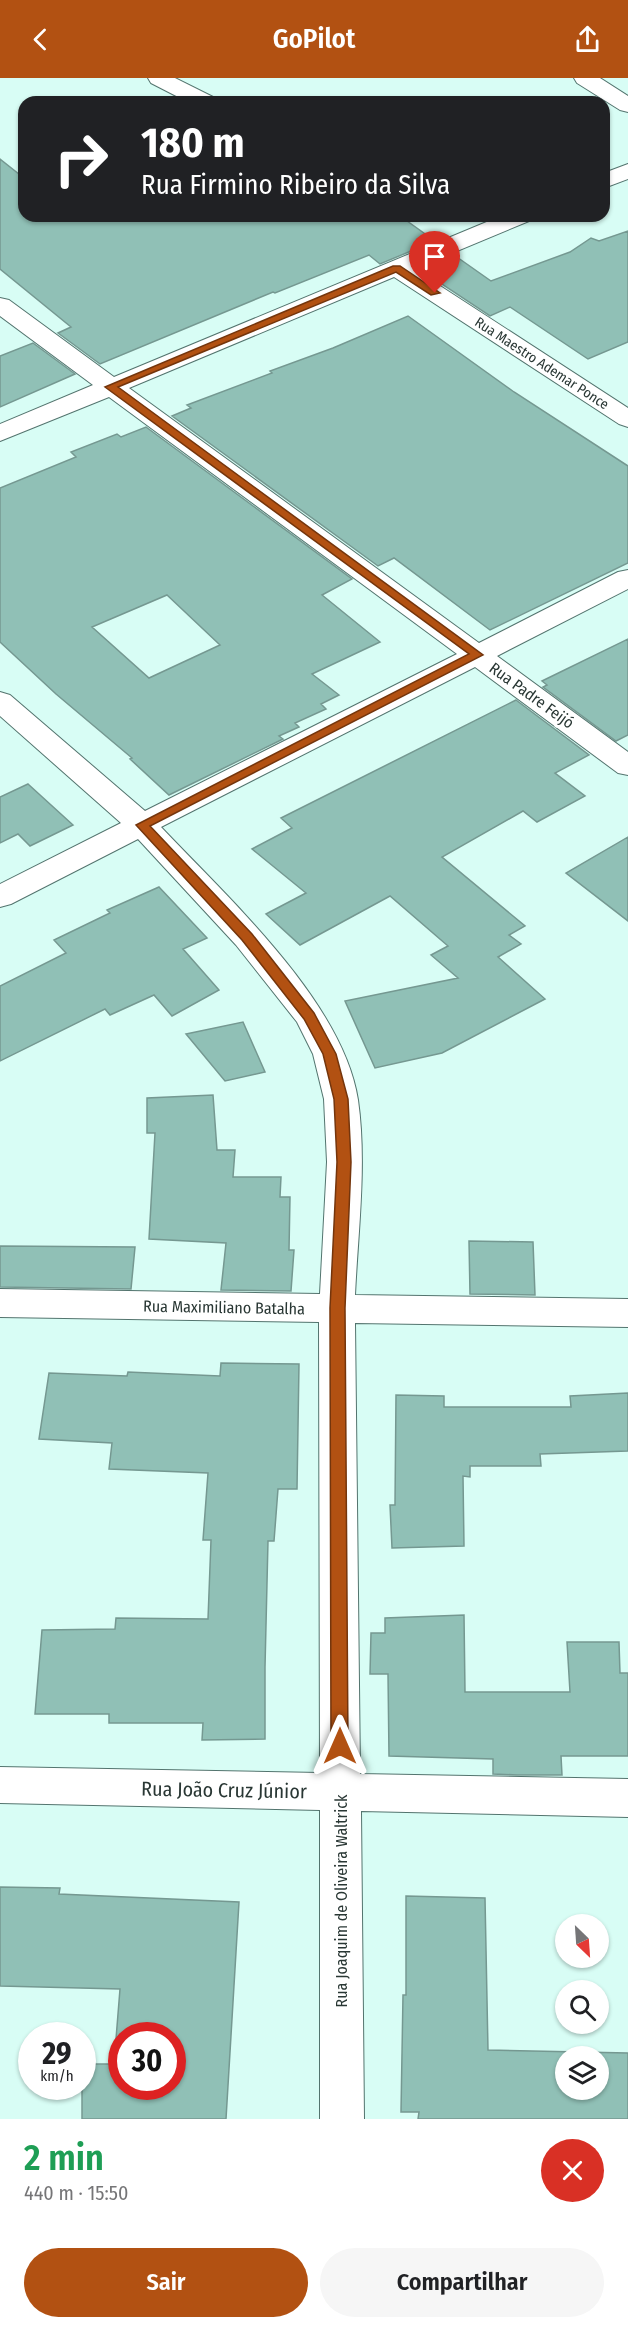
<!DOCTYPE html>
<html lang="pt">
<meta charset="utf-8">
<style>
body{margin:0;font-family:"Fira Sans Condensed",sans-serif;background:#f6f6f6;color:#202124;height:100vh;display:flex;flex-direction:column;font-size:22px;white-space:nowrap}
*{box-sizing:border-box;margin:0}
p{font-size:20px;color:#757577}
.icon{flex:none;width:33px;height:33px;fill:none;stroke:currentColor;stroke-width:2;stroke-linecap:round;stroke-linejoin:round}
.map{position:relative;height:2041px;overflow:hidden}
.drawer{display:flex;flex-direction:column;background:#fff;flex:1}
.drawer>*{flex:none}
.banner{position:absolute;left:18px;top:18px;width:592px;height:126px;border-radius:18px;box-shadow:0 2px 4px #0004;background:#202124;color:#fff;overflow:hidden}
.needle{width:39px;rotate:155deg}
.buttons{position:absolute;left:555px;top:1836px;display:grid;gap:12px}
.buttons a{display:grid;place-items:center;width:54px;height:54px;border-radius:50%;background:#fff;box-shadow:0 2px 4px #0004;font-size:30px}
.speed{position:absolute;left:18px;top:1944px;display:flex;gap:12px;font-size:30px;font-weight:700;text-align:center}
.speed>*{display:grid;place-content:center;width:78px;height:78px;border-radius:50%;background:#fff;box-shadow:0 2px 4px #0004;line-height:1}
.speed small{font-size:15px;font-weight:400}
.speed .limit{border:9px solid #d22;background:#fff;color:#111}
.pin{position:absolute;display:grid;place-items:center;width:51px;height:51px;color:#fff;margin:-62px -26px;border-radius:50% 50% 50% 0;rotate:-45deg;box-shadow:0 0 6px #0007}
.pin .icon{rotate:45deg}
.me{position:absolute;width:66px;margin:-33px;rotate:0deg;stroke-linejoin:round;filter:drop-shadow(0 0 4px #0008)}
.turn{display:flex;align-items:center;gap:21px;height:126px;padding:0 24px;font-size:27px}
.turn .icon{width:78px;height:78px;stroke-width:2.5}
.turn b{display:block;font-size:42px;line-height:51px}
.round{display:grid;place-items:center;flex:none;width:63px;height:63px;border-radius:32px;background:#f6f6f6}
.summary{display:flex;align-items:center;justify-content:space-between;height:102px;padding:0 24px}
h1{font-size:36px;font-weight:600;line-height:45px;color:#1e9e55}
.cta{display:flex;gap:12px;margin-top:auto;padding:12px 24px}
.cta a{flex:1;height:69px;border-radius:36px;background:#b25112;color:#fff;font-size:24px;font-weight:600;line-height:69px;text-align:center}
.cta a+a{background:#f6f6f6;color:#202124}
header{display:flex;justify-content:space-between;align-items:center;height:78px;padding:0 24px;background:#b25112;color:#fff;font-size:27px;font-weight:600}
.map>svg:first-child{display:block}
</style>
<header><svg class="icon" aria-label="back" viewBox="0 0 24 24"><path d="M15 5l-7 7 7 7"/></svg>GoPilot<svg class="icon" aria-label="share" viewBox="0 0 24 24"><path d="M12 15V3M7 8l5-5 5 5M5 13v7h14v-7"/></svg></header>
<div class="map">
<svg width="628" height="2041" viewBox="0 0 628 2041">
<rect width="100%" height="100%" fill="#d8fdf5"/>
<path fill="#90c0b6" stroke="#759891" stroke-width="1.5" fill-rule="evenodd" d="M0,81L24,100V138H400L435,163L380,186L369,177L275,215L273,214L100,286L58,255L71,249L0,191Z
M628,153V264L588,281L510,229L490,238L419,191L454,177L491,203L570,174L591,160L599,163Z
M408,238L514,314L628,388V485L490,552L394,480L378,488L172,338L191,330L187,327L272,295L270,293L333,270Z
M33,265L75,296L0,329V278Z
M146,349L352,501L322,517L380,564L312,596L339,617L321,626L326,631L295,645L299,649L279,658L283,661L169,717L130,681L132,680L56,616L0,564V410L76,379L71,374L117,356L121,359ZM167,517L220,567L149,600L92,549Z
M628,561V657L616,663L543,609L547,607L542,603Z
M516,622L589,677L555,695L585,718L537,744L523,733L442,779L525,848L509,857L521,866L498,879L545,921L442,975L375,990L345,923L458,900L431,877L448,868L390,818L300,867L266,836L306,815L252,771L292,750L281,740Z
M28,706L73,747L30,768L18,756L0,765V719Z
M628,759V843L566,795Z
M159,809L207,860L183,871L219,912L172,938L154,917L110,937L105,931L0,983V908L66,875L54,862L110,835L107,832Z
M243,944L265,994L225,1003L186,956Z
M213,1017L217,1072H235L233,1099H281L280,1119H290L289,1172H294L291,1213L221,1212L226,1165L149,1161L155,1055H147V1020Z
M469,1163L533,1164L535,1217L470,1216Z
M0,1168L135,1169L131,1211L0,1209Z
M221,1285L299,1286L297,1411H278L274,1463H268L265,1589V1661L202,1662L203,1645H109V1636H35L42,1552L115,1551L116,1540L208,1541L211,1462H203L208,1395L109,1391L112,1365L39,1361L49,1295L127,1298L128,1294L220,1298Z
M628,1315V1373L540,1376L541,1388H470V1399L463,1398L464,1468L392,1470L390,1427H395L396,1317L444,1318V1329H571L570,1318Z
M464,1537L465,1614H570L567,1564H619L620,1595H628V1678H561L562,1697H517L493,1696V1681L389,1678L388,1596H370L371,1555H385V1540Z
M0,1809L60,1810L59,1816L239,1824L226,2041H82V1986H114L120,1911L0,1908ZM122,1958H172V2008H122Z
M406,1818L485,1820L488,1972L628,1975V2041H418L419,2034H401L403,1917H406ZM566,1978H598V2012H566Z"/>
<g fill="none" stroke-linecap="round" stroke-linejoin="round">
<g stroke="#53746e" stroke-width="2">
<path id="street" d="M148,0H175L213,19L216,24H188L151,5Z
M574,0H600L628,18V34L620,32L577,5Z
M628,86V101L604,110V95Z
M501,138H533L529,143L414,191L628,330V349L619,346L394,199L129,310L479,565L618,494L628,492V511L497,578L628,674V697L618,695L475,589L161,749C228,820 343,924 358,1022C367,1085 358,1153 355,1217L628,1221V1249L355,1245L360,1696L628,1701V1739L361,1733L364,2041H320V1732L0,1725V1689L320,1695L319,1244L0,1239V1211L320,1216L327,1084L324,1021L313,976L297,944L236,867L138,761L11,826L0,829V806L121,745L0,638V614L10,617L145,733L457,576L109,319L0,363V346L93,307L0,238V220L9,222L114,299Z"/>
</g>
<use href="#street" fill="#fff" fill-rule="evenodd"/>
</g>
<path fill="#b25112" stroke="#74350c" stroke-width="1.5" d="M393,188H400L440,215L431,217L396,194L118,309L483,577L150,748L252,856L314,935L336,976L348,1021L351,1084L345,1230L348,1668L346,1673L340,1675L334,1673L331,1668L330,1230L337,1084L334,1021L323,976L304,941L242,862L136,747L469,576L105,309Z"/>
<g text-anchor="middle" stroke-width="6" stroke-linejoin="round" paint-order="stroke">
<g font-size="14" fill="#293734" stroke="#fff">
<text transform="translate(542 285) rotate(33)" y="5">Rua Maestro Ademar Ponce</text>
</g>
<g font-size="16" fill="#293734" stroke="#fff">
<text transform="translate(532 617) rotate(36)" y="6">Rua Padre Feijó</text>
<text transform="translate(224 1229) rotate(1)" y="6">Rua Maximiliano Batalha</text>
<text transform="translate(341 1823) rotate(-90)" y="6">Rua Joaquim de Oliveira Waltrick</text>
</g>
<g font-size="20" fill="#293734" stroke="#fff">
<text transform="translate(224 1712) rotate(1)" y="7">Rua João Cruz Júnior</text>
</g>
</g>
</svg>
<div class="buttons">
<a><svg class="needle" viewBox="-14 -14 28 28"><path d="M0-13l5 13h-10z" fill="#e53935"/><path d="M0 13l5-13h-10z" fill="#757577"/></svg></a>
<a><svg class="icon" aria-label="search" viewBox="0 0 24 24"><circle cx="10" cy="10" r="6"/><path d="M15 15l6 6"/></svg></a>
<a><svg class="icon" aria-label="layers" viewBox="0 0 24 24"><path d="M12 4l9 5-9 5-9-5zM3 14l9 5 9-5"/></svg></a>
</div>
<div class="speed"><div>29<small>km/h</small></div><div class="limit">30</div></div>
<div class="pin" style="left:435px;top:215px;background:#d93025"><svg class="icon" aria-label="arrive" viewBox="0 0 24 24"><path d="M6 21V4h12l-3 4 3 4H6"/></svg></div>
<svg class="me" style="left:340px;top:1668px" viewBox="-20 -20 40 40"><path d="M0-17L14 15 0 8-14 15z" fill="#b25112" stroke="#fff" stroke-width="4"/></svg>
<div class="banner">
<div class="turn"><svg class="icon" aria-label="right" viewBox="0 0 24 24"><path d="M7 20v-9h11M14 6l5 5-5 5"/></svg><div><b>180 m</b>Rua Firmino Ribeiro da Silva</div></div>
</div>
</div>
<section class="drawer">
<div class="summary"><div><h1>2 min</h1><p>440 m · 15:50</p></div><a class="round" style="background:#d93025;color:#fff"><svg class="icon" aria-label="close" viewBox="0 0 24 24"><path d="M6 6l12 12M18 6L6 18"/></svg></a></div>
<div class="cta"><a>Sair</a><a>Compartilhar</a></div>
</section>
